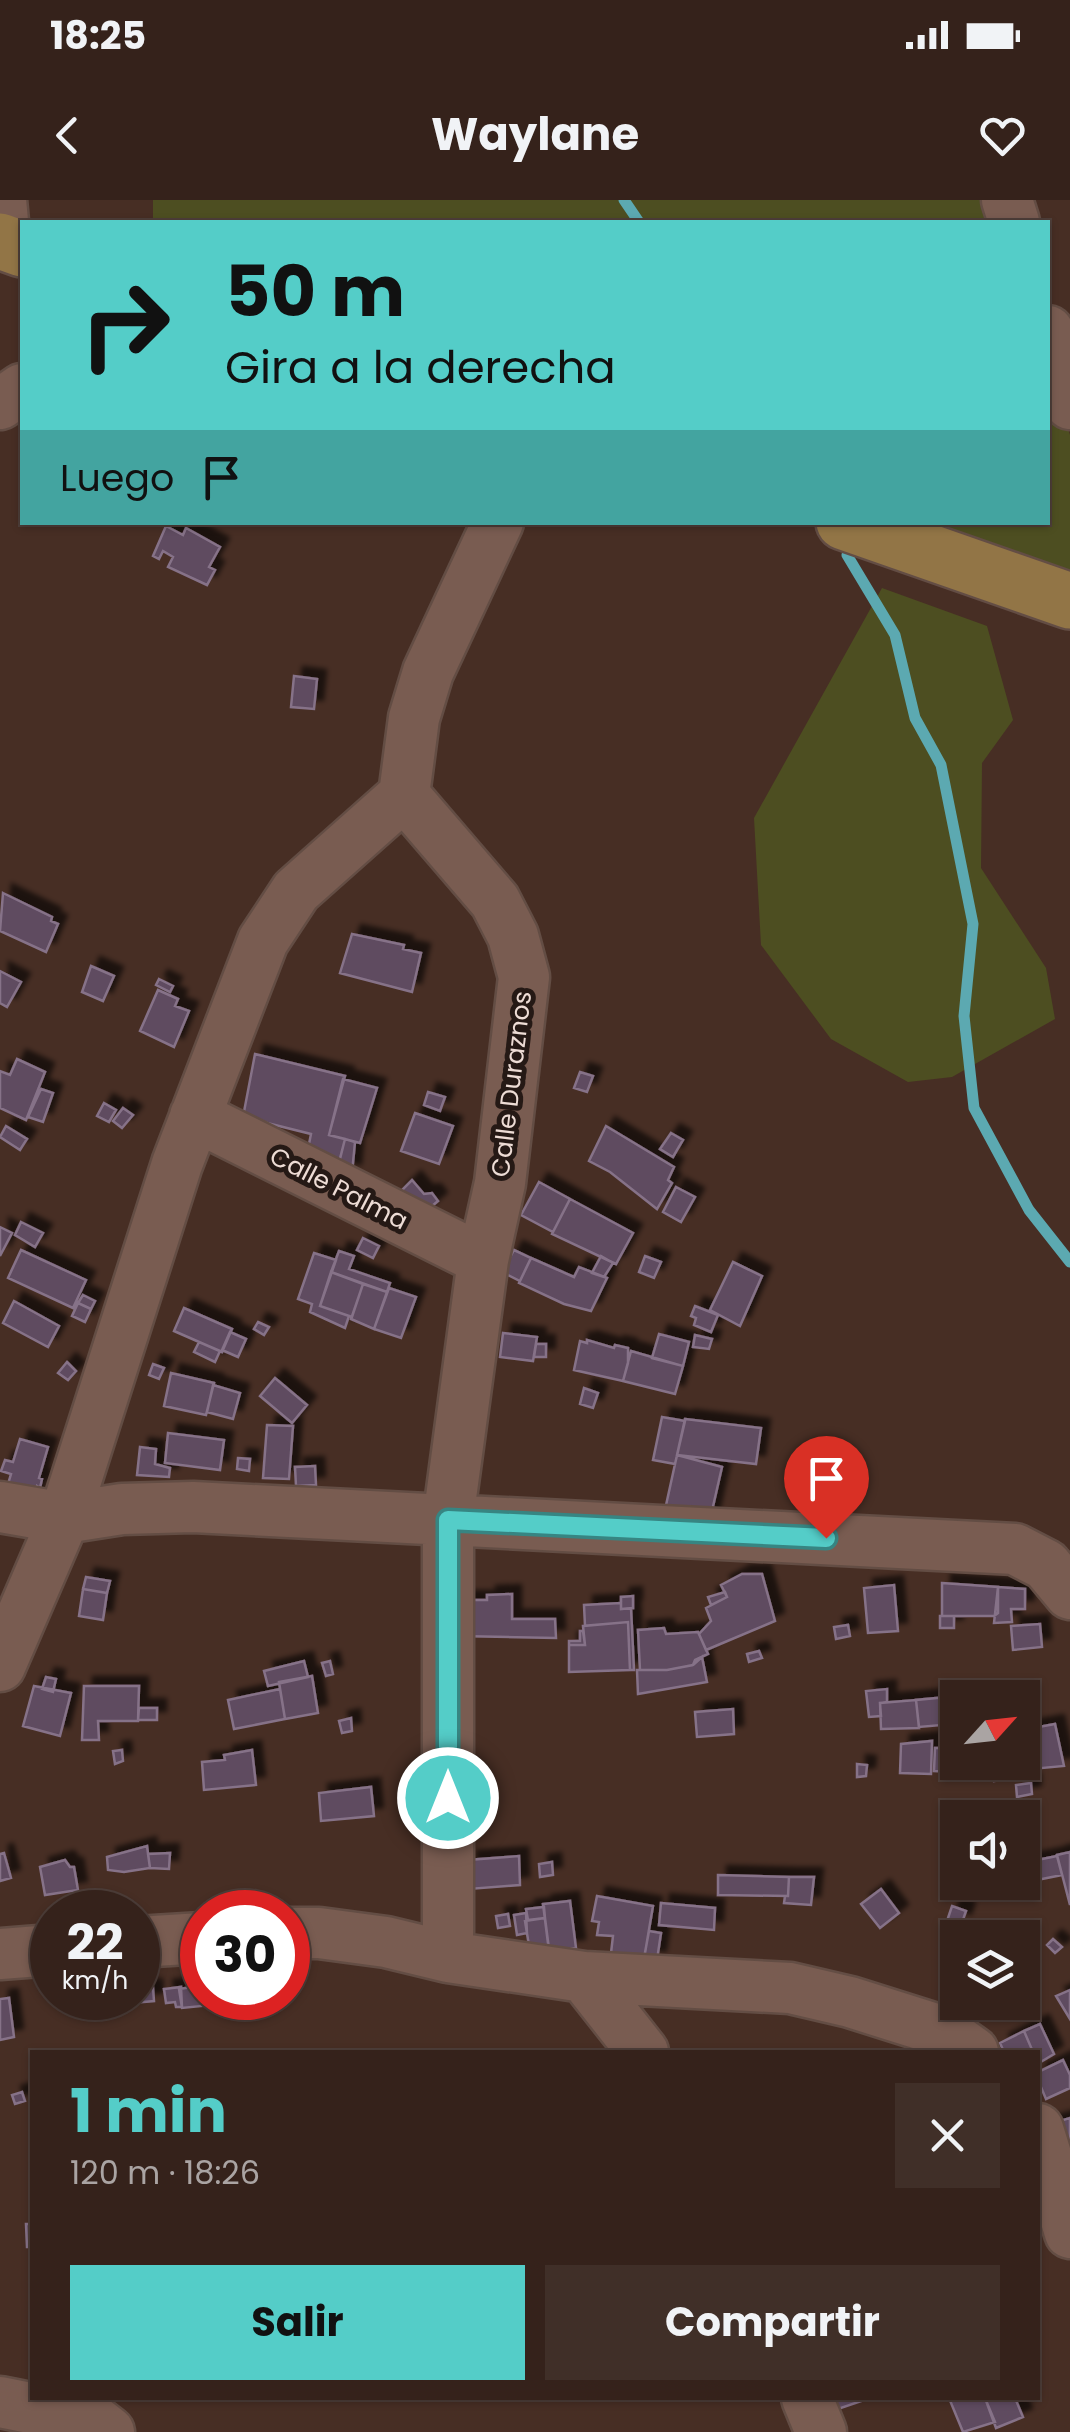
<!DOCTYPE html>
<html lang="es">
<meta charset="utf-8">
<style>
body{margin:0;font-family:Poppins,sans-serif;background:#402f28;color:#f1f3f6;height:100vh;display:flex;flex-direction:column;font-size:38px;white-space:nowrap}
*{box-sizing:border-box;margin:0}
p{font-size:32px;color:#aaa4a3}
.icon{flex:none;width:55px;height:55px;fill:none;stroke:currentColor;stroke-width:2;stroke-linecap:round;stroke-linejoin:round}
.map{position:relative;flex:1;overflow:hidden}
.drawer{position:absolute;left:30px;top:1850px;width:1010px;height:350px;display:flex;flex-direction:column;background:#35221b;border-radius:0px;box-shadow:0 2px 8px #0004,0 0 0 2px #4f3f3a}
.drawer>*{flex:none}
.top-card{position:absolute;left:20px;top:20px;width:1030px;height:305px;border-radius:0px;box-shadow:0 2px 8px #0004,0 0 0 2px #4f3f3a;background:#54cdc8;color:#111;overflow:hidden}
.needle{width:65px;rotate:63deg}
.controls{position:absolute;left:940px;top:1480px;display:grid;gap:20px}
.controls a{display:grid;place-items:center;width:100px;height:100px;border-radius:0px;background:#35221b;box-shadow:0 2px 8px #0004,0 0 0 2px #4f3f3a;font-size:50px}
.speed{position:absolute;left:30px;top:1690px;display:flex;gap:20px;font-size:50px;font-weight:700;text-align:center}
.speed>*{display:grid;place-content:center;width:130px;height:130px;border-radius:50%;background:#35221b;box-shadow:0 2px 8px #0004,0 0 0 2px #4f3f3a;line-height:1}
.speed small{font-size:25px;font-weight:400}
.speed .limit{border:15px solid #d22;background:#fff;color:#111}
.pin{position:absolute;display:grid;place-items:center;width:85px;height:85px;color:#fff;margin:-102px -42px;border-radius:50% 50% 50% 0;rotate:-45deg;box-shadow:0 0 10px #0007}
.pin .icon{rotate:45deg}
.me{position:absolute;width:110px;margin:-55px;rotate:0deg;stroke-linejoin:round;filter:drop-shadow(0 0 8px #0008)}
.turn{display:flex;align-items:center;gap:35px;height:210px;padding:0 40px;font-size:45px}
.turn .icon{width:130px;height:130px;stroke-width:2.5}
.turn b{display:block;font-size:70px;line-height:85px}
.then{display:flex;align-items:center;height:95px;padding:0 40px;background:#0003;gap:20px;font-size:38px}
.round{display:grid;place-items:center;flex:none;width:105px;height:105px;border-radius:0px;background:#402f28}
.headline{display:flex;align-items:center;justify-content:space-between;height:170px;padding:0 40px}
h1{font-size:60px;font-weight:700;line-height:75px;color:#54cdc8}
.cta{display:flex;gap:20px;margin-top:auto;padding:20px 40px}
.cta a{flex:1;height:115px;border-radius:0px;background:#54cdc8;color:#111;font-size:40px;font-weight:700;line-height:115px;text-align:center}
.cta a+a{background:#402f28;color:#f1f3f6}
.status{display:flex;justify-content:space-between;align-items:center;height:70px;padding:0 50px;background:#35221b;direction:ltr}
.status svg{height:28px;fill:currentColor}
header{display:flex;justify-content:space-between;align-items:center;height:130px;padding:0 40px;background:#35221b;font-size:45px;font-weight:700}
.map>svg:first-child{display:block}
</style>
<div class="status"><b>18:25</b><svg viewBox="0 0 49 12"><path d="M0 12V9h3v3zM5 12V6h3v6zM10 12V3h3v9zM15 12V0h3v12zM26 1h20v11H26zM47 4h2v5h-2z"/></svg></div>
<header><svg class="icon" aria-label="back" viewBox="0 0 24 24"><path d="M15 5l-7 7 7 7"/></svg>Waylane<svg class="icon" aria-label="heart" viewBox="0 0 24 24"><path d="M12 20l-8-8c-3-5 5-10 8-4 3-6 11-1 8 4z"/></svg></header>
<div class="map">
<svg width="1070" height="2232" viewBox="0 0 1070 2232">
<defs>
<filter id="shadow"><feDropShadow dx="9" dy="-9" stdDeviation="2.5" flood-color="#0009"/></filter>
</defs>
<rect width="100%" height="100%" fill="#472e24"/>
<path fill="#4d4e21" d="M153,0H998L1005,22H153Z
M1048,161L1070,235V390L886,323L1048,322Z
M882,388L987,426L1013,520L982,563L981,668L1046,768L1055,819L952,877L908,882L831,839L761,745L754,618Z"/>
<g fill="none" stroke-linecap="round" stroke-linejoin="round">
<path stroke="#5ca9b1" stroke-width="11" d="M624,0L639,22
M847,355L895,435L915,518L941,565L973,724L964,816L974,908L1029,1010L1070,1062"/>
</g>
<path fill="#5e4b60" stroke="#867288" stroke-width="2.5" filter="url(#shadow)" d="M166,326L183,335L186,328L220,347L209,367L215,370L207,385L168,367L173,357L163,351L159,359L153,356Z
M294,476L317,479L314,509L291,507Z
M3,693L52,717L51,721L58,724L46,752L0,731Z
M352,734L404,745L403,749L421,753L412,792L340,773Z
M91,766L114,776L103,801L82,792Z
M0,771L21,782L7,807L0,803Z
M159,779L173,786L170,792L156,785Z
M158,790L178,799L175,806L189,811L174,847L140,831Z
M255,854L345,876L329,935L345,939L337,971L305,964L311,934L243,917Z
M17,859L45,872L26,920L0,908V871L10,875Z
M580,872L593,876L587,892L574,888Z
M343,879L377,888L360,943L329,935Z
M41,889L53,893L43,922L28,917Z
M428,892L445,897L440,911L424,905Z
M104,903L116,910L109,922L97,916Z
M123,908L133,915L122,928L113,921Z
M415,913L453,926L439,964L401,951Z
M6,926L27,939L20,950L0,937Z
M606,926L674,967L668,980L672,983L657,1009L610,972L589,961Z
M671,933L683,940L673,957L660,949Z
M345,939L355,942L352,973L337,970Z
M412,980L424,994L432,993L438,1001L418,1018L397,995Z
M539,982L570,999L553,1032L521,1015Z
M676,987L695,997L681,1022L663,1012Z
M570,999L633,1033L616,1064L552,1034Z
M21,1022L43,1033L35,1047L15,1035Z
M0,1027L12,1033L0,1056Z
M363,1038L379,1046L373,1058L357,1050Z
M21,1050L86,1080L73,1108L8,1078Z
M514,1050L531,1058L520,1081L502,1072Z
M339,1051L354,1056L349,1069L390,1083L387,1092L331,1072Z
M314,1053L336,1060L320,1106L349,1116L345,1128L310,1112L312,1104L298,1099Z
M601,1056L613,1063L604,1077L592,1073Z
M645,1056L661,1062L654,1078L639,1072Z
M531,1058L574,1077L579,1067L607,1078L591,1111L564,1104L519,1083Z
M733,1062L762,1076L740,1126L710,1110Z
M331,1072L363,1084L352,1117L320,1106Z
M363,1084L387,1092L374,1129L351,1119Z
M389,1088L416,1097L401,1138L374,1129Z
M83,1095L95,1101L91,1109L78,1103Z
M14,1101L59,1126L48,1147L3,1123Z
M78,1103L91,1109L85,1122L72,1116Z
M695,1106L718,1115L711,1132L694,1125L696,1118L691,1116Z
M184,1108L232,1129L222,1152L174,1131Z
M258,1122L269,1127L264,1135L254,1129Z
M230,1132L246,1139L238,1157L222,1150Z
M503,1133L537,1137L533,1161L500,1157Z
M659,1134L689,1142L683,1166L652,1158Z
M695,1135L712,1139L709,1149L693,1147Z
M587,1140L614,1148L615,1145L628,1148V1163L623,1181L574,1170L580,1141L587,1143Z
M199,1142L220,1151L215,1162L194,1152Z
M536,1144H546V1157H534Z
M631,1151L683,1166L675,1194L623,1181Z
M67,1162L76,1171L68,1180L58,1173Z
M153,1164L164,1168L159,1179L149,1175Z
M171,1173L214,1183L206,1215L164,1206Z
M275,1178L307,1205L292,1223L260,1196Z
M213,1185L240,1193L233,1219L207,1212Z
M584,1188L598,1193L593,1208L580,1204Z
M662,1217L685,1221L675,1264L653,1260Z
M685,1219L761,1228L756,1264L677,1255Z
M267,1225L293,1226L289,1279L263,1278Z
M168,1233L224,1240L220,1270L165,1263Z
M20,1239L48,1247L39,1278L42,1279L40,1288L37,1286L33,1300L5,1294L11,1274L1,1271L5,1260L13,1262Z
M140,1247L156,1249L155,1264L170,1268L169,1277L137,1275Z
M677,1255L722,1267L709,1324L663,1319Z
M238,1258L250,1259L249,1271L237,1269Z
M315,1266L316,1285L296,1286L295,1267Z
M742,1374H762L775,1421L706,1450L699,1434L711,1421L706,1408L727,1397L721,1385Z
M86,1377L110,1381L107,1393L83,1389Z
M942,1383L998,1387V1413L994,1416H942Z
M894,1385L898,1431L868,1433L864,1388Z
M998,1387L1025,1389V1409H1011L1012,1422L994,1423Z
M83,1389L107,1393L103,1420L79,1416Z
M725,1392L727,1397L711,1405L708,1397Z
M512,1394V1419H555L556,1438L456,1436L457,1400H487V1395Z
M633,1396V1408L621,1409V1397Z
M621,1403V1409L631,1408L634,1470H630L628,1422L585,1426L584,1405Z
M940,1416H954V1428H940Z
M628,1422L630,1470L569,1472V1445H585L583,1426Z
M1040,1424L1042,1447L1013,1450L1011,1426Z
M848,1425L850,1436L836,1439L834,1427Z
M664,1428L666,1434L698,1432L708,1454L695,1460L693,1465L667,1470H640L638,1430Z
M580,1431H583L585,1445H569V1441H580Z
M759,1451L762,1458L749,1462L747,1454Z
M702,1457L707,1482L638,1494L637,1470H667L693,1465Z
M304,1461L308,1477L268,1486L264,1471Z
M330,1461L333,1474L326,1476L322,1463Z
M312,1476L318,1513L285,1519L279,1482Z
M46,1477L56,1479L53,1492L42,1489Z
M34,1486L71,1493L60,1536L23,1526Z
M84,1486H139L138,1521H98L99,1540H82Z
M280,1489L285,1519L234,1529L228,1500Z
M887,1489V1502L880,1503L881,1516L869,1517L866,1491Z
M969,1495L958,1498V1520H953L954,1524L919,1527L916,1500Z
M916,1500L919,1528L881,1529L880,1503Z
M139,1508H157V1520H138Z
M733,1509L734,1534L697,1537L695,1512Z
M351,1518L352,1531L342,1533L339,1521Z
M1055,1524L1064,1566L1021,1570L1022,1530Z
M932,1541L931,1574L900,1573L901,1544Z
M949,1543H958V1562H973L972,1573L934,1571L935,1548H949Z
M122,1550L123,1561L115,1564L113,1551Z
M252,1550L256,1585L204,1590L202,1562L225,1560L224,1555Z
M1004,1562L1007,1579L994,1581L991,1564Z
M857,1564L867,1565L866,1576L857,1577Z
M1031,1583L1032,1594L1017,1597L1016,1585Z
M371,1587L374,1616L321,1621L319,1593Z
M147,1646L150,1668L124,1672L108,1670L107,1657Z
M1070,1652V1705L1057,1655Z
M4,1653L11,1678L0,1681V1654Z
M170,1653L169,1669L150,1668L148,1654Z
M519,1656L520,1685L469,1689L468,1660Z
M1057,1656L1062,1675L1032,1681L1027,1662Z
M65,1660L70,1667H74L78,1690L45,1695L40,1667Z
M552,1662L553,1675L540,1677L539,1664Z
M718,1675L789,1677L788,1696L718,1695Z
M789,1677H814L811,1705L784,1703L785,1696H788Z
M881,1689L899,1713L880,1728L861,1704Z
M597,1696L653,1706L644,1759L611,1753L613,1736L597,1735L599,1722L592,1721Z
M570,1701L576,1748L549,1751L543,1704Z
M661,1703L715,1708L714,1730L659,1725Z
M952,1706L966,1711L962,1723L948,1718Z
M544,1707L545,1718L528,1720L526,1709Z
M526,1713L527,1733L517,1735L514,1715Z
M508,1714L510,1726L498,1728L496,1716Z
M545,1718L549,1749L530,1752L525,1721Z
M649,1731L661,1733L657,1760L644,1758Z
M1053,1739L1062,1747L1055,1753L1047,1745Z
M199,1786L202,1806L182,1808L179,1789Z
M181,1787L182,1807H176L175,1802L166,1803L164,1789Z
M153,1788L154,1801L133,1803L132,1798H138V1790Z
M1070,1790V1819L1056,1796Z
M9,1798L14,1837L0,1840V1799Z
M1040,1824L1054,1854L1039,1863L1038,1852H1033L1024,1831Z
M1024,1831L1033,1852H1004L1000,1843Z
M1063,1860L1070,1875V1888L1046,1899L1038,1880V1872Z
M22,1892L25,1901L15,1904L12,1895Z
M1070,1918V1967L1043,1926Z
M26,2024H32V2047H27Z
M834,2198H870L838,2209Z
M949,2198H985L995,2222L963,2232Z
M985,2198H1015L1023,2217L996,2228Z"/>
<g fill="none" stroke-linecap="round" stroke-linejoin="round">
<g stroke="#634d44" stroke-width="55">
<path id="minor" d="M1,0L5,43
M1007,0L1014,22
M1048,131L1070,204
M0,204L22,189
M195,916L483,1060
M0,1307L64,1318L122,1309L193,1307L1015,1349L1046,1365L1070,1394
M0,1466L64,1318L177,964L263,741L296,691L404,595
M288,1733H319L386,1742L448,1757L584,1777L790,1788L850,1802L945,1832L973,1852
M138,1742L202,1738
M0,1754L52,1750
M448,1757V1320L483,1060L500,983L524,777L513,736L495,701L404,595L414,518L428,472L498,322
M584,1777L643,1852
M1038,1929L1070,2033
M807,2198L821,2232
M0,2202L95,2221L109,2232"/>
</g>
<g stroke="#634d44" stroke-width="60">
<path id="major" d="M0,41L22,49
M844,322L1070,401"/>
</g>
<use href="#minor" stroke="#795c51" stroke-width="50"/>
<use href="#major" stroke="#927546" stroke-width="55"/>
</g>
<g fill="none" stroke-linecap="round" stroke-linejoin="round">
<g stroke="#378582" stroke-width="25">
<path id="route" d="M448,1598V1320L826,1338"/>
</g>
<use href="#route" stroke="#54cdc8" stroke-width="18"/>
</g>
<g text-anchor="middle" stroke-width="10" stroke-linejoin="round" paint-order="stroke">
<g font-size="25" fill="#eddcd5" stroke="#251915">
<text transform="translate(511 884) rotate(-83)" y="9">Calle Duraznos</text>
<text transform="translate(339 988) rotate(27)" y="9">Calle Palma</text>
</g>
</g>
</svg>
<div class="controls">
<a><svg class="needle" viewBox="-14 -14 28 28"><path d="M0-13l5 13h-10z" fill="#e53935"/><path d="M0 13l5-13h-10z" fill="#aaa4a3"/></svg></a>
<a><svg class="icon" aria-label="sound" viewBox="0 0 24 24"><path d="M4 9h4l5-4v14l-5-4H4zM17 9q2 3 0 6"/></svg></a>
<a><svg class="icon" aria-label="layers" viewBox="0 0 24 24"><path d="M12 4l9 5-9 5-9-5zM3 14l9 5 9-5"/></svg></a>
</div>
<div class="speed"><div>22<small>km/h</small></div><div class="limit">30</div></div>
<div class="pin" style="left:826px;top:1338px;background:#d93025"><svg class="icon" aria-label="arrive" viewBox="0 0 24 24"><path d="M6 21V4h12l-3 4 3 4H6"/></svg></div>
<svg class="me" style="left:448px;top:1598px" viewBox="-20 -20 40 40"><circle r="17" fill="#54cdc8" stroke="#fff" stroke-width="3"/><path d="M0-11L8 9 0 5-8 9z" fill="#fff"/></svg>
<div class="top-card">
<div class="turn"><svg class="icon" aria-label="right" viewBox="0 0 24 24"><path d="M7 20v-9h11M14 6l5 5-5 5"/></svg><div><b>50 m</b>Gira a la derecha</div></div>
<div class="then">Luego<svg class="icon" aria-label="arrive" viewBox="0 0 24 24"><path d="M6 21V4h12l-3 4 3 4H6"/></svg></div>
</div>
<section class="drawer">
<div class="headline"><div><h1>1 min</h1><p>120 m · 18:26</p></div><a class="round"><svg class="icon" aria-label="close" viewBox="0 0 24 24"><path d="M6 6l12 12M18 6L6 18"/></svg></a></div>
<div class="cta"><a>Salir</a><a>Compartir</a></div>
</section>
</div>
